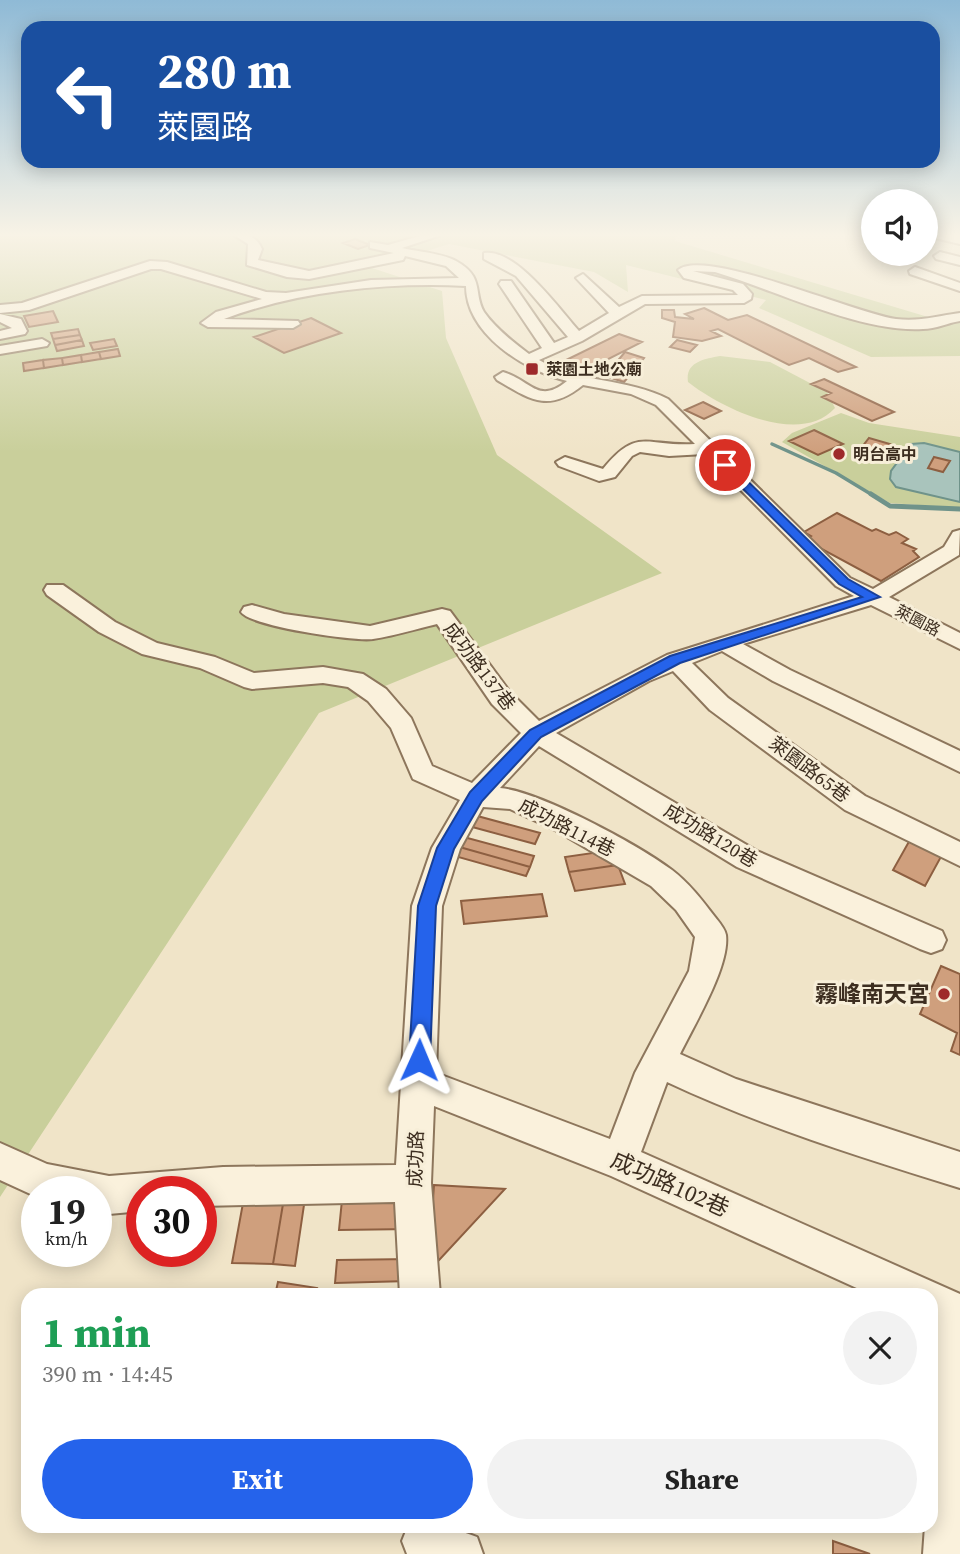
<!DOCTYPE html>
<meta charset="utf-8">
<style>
body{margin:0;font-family:"Source Serif 4","Noto Sans TC",serif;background:#f2f2f2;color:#222;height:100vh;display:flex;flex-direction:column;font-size:26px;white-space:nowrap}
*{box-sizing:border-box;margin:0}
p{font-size:23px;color:#767676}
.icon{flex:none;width:38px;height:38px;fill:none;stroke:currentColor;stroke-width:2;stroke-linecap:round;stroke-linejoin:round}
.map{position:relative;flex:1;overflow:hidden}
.drawer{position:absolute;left:21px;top:1288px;width:917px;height:245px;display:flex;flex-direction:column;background:#fff;border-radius:21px;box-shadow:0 4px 18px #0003}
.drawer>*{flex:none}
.banner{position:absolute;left:21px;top:21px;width:919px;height:147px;border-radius:21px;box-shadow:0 4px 18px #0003;background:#1a4fa0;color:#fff;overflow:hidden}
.controls{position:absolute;left:861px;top:189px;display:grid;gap:14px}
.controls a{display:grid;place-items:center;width:77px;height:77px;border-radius:50%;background:#fff;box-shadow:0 4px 18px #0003;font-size:35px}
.speed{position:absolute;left:21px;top:1176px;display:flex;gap:14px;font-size:35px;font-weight:700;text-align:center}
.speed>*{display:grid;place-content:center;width:91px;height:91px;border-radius:50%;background:#fff;box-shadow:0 4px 18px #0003;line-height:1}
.speed small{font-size:18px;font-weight:400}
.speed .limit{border:10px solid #d22;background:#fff;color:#111}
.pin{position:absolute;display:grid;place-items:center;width:60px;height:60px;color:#fff;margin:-30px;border:4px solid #fff;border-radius:50%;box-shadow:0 2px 7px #0007}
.me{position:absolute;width:77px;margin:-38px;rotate:1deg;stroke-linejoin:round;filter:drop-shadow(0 0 5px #0008)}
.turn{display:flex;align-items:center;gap:24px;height:147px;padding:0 21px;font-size:32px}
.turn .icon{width:91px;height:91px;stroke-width:2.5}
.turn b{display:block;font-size:49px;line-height:60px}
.round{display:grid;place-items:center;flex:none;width:74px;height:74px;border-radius:37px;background:#f2f2f2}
.overview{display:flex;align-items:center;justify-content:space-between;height:119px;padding:0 21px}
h1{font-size:42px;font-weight:700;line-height:52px;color:#1e9e55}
.cta{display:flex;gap:14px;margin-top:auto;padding:14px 21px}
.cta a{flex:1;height:80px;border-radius:42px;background:#2563eb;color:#fff;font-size:28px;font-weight:700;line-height:80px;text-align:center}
.cta a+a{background:#f2f2f2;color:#222}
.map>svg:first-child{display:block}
</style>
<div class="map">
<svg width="960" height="1554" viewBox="0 0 960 1554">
<rect width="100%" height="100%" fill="#f0e4c8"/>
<path fill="#c9cf9b" d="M0,235H676L675,241L928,317L960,320V356L871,357L759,308L766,300L626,265L628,292L594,272L449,244L372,268L442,291L446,338L497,455L662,573L319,713L0,1197Z
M720,356L770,362L827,392L835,408C800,447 721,408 688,382C685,362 704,359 720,356Z
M841,413L869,423L960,437V508L890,503L782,442L792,433Z"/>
<path fill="#a9c4bc" stroke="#6f938a" stroke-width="2" d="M924,443L960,452V502L896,487L890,479L891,471L911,444Z"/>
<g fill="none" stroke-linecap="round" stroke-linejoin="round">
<path stroke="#6f938a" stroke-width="3.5" d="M772,444L836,473L874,496"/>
<path stroke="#6f938a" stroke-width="5" d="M871,494L890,506L960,509"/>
</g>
<path fill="#cf9f7d" stroke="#8d5f41" stroke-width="2" d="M355,239L370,245L358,249L343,243Z
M704,308L728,320L747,315L856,367L838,372L809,358L789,365L718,329L711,331L721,336L702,341L673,337L675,322L662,318V310H674L675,317L694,319L685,314Z
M53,311L58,322L29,327L24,316Z
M311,318L341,333L284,353L254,337Z
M78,329L80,335L53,339L51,333Z
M619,334L642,342L577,375L554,366Z
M80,335L82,340L55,345L53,339Z
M114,339L117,346L93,350L90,343Z
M82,340L84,346L57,351L55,345Z
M677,340L697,345L690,352L670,347Z
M118,349L120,356L101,359L99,352Z
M99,352L101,359L82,362L81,355Z
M625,352L644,358L624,382L605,376Z
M81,355L82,362L63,365L62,358Z
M62,358L63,365L44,368L43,360Z
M43,360L44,368L24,371L23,363Z
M824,379L894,412L872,421L822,397L831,393L811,384Z
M703,402L721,411L704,419L685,410Z
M814,430L843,444L818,455L789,441Z
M869,438L890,444L883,453L862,447Z
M934,457L950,461L943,472L928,468Z
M837,513L872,531L876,529L889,535L896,532L908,539L902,543L916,549L913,551L919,557L881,581L805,540L811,536L804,532Z
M470,814L540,833L535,844L465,825Z
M460,836L534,856L530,867L456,846Z
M911,838L943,853L925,886L893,870Z
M456,846L530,867L526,876L451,855Z
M613,850L618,865L569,872L565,857Z
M618,865L625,884L575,891L569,872Z
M542,894L547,916L464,924L461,901Z
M941,966L960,974V1055L951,1051L957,1033L920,1014Z
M434,1185L505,1189L428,1272Z
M412,1199L411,1229L339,1230L342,1200Z
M243,1203L283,1204L273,1264L232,1263Z
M283,1204L304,1205L295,1266L273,1264Z
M410,1259L409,1281L335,1283L337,1260Z
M278,1282L317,1288L315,1295H275Z
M833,1541L870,1554H833Z"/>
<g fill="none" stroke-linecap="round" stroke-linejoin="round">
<g stroke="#8d765c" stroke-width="4">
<path id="minor" d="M234,235C248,234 256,236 262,249L258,260L309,271L394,253L370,248V242L388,245L423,235H441L402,248C419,252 441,253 456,261C485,277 473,293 484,312C495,328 513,342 529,354L542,348L499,284L501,281H511L554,343L568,337L516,276L484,259V253C516,248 559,309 579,331L609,313L576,278L583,274L619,307L642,296L738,295L733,290L684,278L678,270C704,247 854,313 896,319C919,322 937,316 960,313V321C947,323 936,329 923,329C861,333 775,290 715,272L693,271L743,284L752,294L751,299L744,303L645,304L582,341L539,360C578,383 627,378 668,399L850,578L873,589L944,547L953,532L960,530L959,555L889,597L960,633V649L871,605L743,644L790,670L960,751V772L773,681L722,651L692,663L728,698L865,796L960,842V866L845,810L710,710L673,671L649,681L556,733L757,851L942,931L946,940L942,949L931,953L920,949L737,867L539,746L500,788C539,791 639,845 672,870C689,883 702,900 715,917C719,922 725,929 726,935C730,966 694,1025 680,1054L736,1079L960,1152V1188C860,1157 761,1126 667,1082L641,1152L960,1294V1554H923L925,1526H931V1430L938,1326L931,1322V1295H872L611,1176L434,1106L431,1183L440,1295H400L395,1202L201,1206V1192H142V1211L109,1214L96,1211V1192H37V1197L0,1180V1143L47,1164L109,1176L223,1167L396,1165L412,906L432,848L460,800L413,779L391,728L368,701L348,687L323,683L252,689L244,687L200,668L142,654L99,632L47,595L44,590L47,585H63L115,622L157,643L215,657L254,673L323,667L363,674L386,689L411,718L432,766L472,783L521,733L492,704L437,624C416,629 394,636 373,639C354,642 250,626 241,612L244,607L252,605L284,614L370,626L442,609L450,611L510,692L539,721L667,655L854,596L836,586L705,454L669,456L640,452L632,456L615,477L599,481L559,466L556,462L565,457L603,469C638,426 646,447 695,444L656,405L631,394L583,385C548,413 531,400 497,380L495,377L503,372C531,380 538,405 567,381C525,371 466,334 466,286C387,282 298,291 224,319L298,321L300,324L293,328L208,327L201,323L216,312L262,299L161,269H151L29,310L0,313V305L22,303L150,261L167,262L266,292L286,293L371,280L459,278L446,266L405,256L403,260L309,279L287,277L247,265L248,244ZM483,807L510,809L557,831L651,886L676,910L695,937L689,971L635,1073L610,1139L436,1073L442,906L460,849Z
M933,235L960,236V244L935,238Z
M940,252L960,257V265L936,259L934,256Z
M915,267L960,283V291L910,274L909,271Z
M0,314L21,319L27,331L25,334L0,339V331L12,328L0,322Z
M42,339L49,343L47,346L0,354V346Z
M408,1526C434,1526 452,1527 477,1537L483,1554H407L402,1541Z"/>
</g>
<use href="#minor" fill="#faf1dc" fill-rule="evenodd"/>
</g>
<linearGradient id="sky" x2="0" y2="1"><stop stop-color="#8fbad6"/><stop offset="0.52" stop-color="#f8f3e6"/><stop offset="1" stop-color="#f8f3e6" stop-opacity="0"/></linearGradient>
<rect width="960" height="452" fill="url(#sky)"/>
<path fill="#2563eb" stroke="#184099" stroke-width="2" d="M721,463H729L848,579L880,597L680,663L541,737L482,801L454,849L436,906L430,1060L427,1067L419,1070L412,1067L409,1060L418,906L437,848L470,792L530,730L670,656L862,597L839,584L721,467Z"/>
<g fill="#9e2a2b" stroke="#f7eed8" stroke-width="2.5">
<rect x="525" y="362" width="14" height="14" rx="3.5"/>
<circle cx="839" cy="454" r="7"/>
<circle cx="944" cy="994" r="7"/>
</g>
<g text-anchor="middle" stroke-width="6" stroke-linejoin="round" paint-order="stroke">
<g font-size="16" font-weight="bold" fill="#3d2e20" stroke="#f7eed8" text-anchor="start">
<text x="546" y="375">萊園土地公廟</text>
<text x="853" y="460">明台高中</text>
</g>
<g font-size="16" fill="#3d2e20" stroke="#f7eed8">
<text transform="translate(918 620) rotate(28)" y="6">萊園路</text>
</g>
<g font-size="19" fill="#3d2e20" stroke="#f7eed8">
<text transform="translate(480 666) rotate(53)" y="7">成功路137巷</text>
<text transform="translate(810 769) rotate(37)" y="7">萊園路65巷</text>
<text transform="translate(567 827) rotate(27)" y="7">成功路114巷</text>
<text transform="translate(711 835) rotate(31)" y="7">成功路120巷</text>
<text transform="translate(415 1159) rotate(-88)" y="7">成功路</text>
</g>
<g font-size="23" font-weight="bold" fill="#3d2e20" stroke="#f7eed8" text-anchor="end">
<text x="930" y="1002">霧峰南天宮</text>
</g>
<g font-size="23" fill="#3d2e20" stroke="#f7eed8">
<text transform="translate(670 1184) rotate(24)" y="8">成功路102巷</text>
</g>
</g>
</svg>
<div class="controls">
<a><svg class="icon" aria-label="sound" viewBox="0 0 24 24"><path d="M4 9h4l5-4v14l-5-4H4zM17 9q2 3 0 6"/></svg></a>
</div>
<div class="speed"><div>19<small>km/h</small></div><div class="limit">30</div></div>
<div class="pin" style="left:725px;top:465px;background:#d93025"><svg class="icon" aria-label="arrive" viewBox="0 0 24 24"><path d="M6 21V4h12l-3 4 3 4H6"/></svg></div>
<svg class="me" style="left:419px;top:1060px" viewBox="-20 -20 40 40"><path d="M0-17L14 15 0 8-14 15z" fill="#2563eb" stroke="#fff" stroke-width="4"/></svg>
<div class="banner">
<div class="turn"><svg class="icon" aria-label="left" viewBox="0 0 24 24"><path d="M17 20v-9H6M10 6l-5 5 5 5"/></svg><div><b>280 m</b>萊園路</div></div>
</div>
<section class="drawer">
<div class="overview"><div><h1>1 min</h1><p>390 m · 14:45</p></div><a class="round"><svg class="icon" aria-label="close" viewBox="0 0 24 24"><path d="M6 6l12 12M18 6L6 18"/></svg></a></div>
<div class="cta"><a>Exit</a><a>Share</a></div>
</section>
</div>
